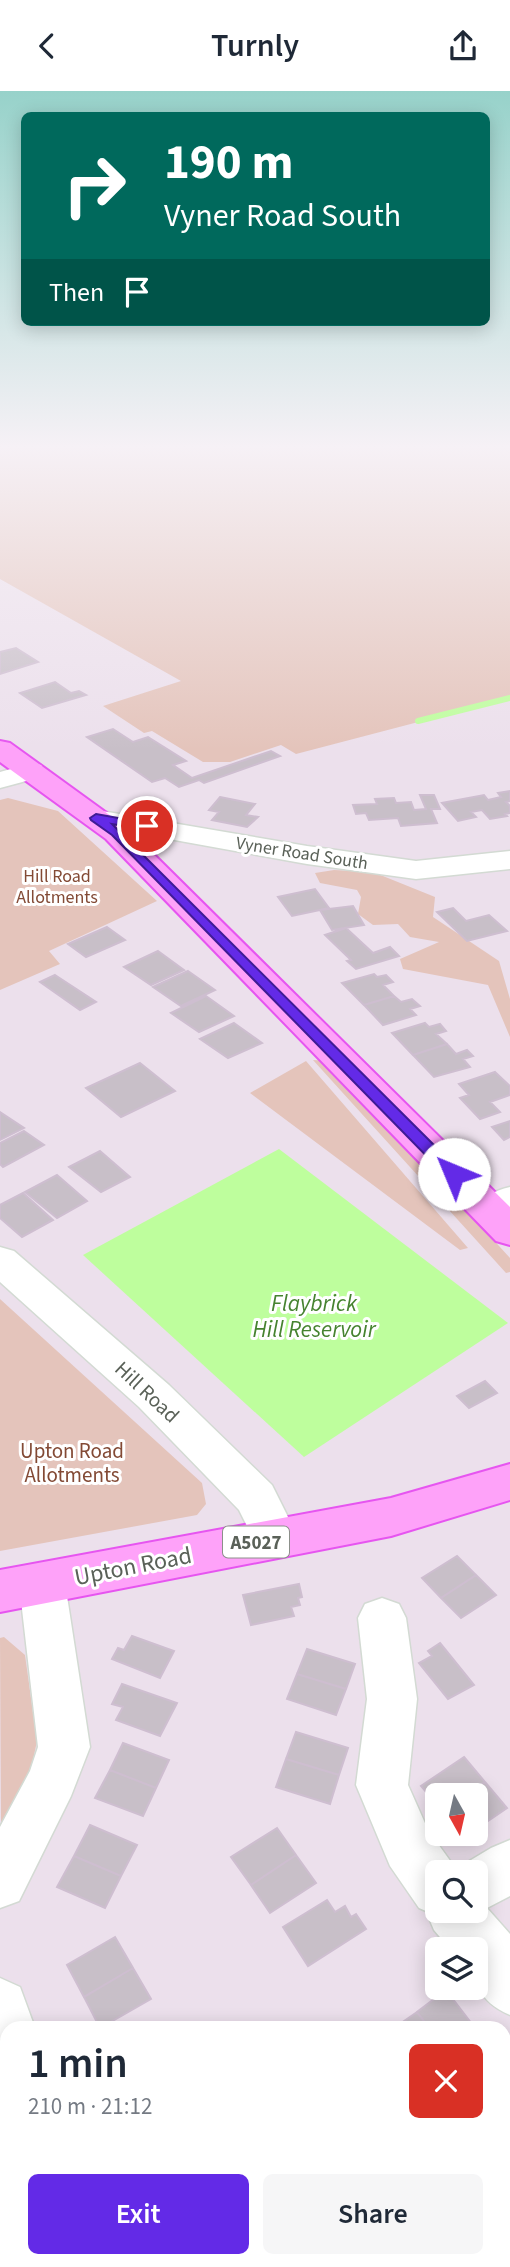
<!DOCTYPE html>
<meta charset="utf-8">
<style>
body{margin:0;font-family:"Source Sans 3",sans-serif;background:#f6f6f7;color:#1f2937;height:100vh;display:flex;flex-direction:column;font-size:26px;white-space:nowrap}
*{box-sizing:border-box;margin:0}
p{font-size:23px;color:#747a83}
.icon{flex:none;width:38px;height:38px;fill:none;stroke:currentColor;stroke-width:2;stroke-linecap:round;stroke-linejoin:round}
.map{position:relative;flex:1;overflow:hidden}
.side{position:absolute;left:0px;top:1930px;width:511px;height:247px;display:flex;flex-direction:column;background:#fff;border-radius:21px 21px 0 0;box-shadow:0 4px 18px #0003}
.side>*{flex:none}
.guide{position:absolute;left:21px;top:21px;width:469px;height:214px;border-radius:10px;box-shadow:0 4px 18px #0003;background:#00695c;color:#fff;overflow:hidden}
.needle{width:46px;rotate:172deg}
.controls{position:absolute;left:425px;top:1692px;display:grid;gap:14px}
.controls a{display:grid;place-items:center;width:63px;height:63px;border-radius:10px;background:#fff;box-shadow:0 4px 18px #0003;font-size:35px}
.pin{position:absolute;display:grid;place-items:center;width:60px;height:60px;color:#fff;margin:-30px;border:4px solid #fff;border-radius:50%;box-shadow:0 2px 7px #0007}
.me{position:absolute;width:77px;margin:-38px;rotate:315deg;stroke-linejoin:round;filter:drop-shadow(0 0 5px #0008)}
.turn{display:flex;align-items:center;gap:24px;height:147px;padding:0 28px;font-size:32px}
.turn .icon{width:91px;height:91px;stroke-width:2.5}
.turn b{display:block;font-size:49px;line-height:60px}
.then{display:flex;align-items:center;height:66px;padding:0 28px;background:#0003;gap:14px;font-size:26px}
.round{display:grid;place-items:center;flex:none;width:74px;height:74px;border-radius:10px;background:#f6f6f7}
.headline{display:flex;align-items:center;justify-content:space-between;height:119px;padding:0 28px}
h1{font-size:42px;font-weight:600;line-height:52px}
.button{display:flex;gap:14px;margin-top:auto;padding:14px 28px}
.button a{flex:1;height:80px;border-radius:10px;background:#632ae7;color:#fff;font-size:28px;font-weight:600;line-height:80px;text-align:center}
.button a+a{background:#f6f6f7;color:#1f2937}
header{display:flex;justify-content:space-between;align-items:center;height:91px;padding:0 28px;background:#fff;font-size:32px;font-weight:600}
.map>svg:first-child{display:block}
</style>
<header><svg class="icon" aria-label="back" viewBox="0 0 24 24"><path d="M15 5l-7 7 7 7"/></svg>Turnly<svg class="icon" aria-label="share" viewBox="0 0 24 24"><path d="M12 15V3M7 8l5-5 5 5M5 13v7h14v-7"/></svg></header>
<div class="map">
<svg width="510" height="2176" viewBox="0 0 510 2176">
<rect width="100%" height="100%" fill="#ece0ec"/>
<path fill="#e4c4bb" d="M0,355H510V607L296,663L281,654L230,671H203L152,640L144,642L103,615L181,590L0,488Z
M8,707L58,720L157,810L49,860L60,873L0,899V709Z
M334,779L373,781L435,806L433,826L499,870L510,908V946L488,894L403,878L400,868L439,851L410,846L398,833L373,834L358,823L361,806L357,799L320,792L315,782Z
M313,969L330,970L510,1167V1181L506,1182Z
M306,970L468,1157L460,1159L250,1002Z
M0,1208L202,1392L206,1413L197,1424L0,1460Z
M4,1546L25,1564L37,1650L29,1688L1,1734L0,1547Z"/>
<path fill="#befe9d" d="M279,1058L508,1232L304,1366L83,1164Z"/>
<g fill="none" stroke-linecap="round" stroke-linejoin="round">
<path stroke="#befe9d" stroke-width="6" d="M418,630L510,607"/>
</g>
<path fill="#c8bfc8" stroke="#cebed0" stroke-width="2" d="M16,557L38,571L0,583V561Z
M55,591L71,602L79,600L86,604L42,617L20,602Z
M113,638L133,651L148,646L186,670L173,674L192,687L271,660L280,665L204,692L199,689L179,696L165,687L152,691L87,646Z
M510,700V710L506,711L510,715V722L505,723L507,725L490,728L482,719L471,721L476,726L458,730L442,712L484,704L488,709L501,706L498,702Z
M420,704H434L440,718H431L437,732L401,735L398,727L369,729L366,722L356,723L353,714L377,713L375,708L394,707L396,712L411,711L414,719L426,718Z
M220,706L255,713L246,724L258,726L247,736L212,729L219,721L209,719Z
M315,798L329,817L292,825L278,806Z
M353,815L364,834L332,839L320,819Z
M453,817L466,830L489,824L507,840L467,850L437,821Z
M107,836L125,849L86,866L68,853Z
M346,837L373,862L390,856L399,865L356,878L347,870L351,869L325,844Z
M158,860L184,879L151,894L124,876Z
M188,880L215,899L181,915L153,896Z
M374,883L377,886L386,884L393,891L383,894L394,905L364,914L342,892Z
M55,884L96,911L80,919L40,891Z
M206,905L234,925L199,941L171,922Z
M394,905L401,911L412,908L420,915L410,918L416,924L383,934L364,914Z
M234,932L262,952L228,967L200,948Z
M425,932L429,936L440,933L446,940L436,943L447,953L413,964L392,942Z
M447,953L456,963L467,959L473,965L463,968L470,976L434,986L413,964Z
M140,972L175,1000L121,1026L86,997Z
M495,981L510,995V1004L490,1011L500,1021L480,1028L460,1007L469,1004L459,993Z
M0,1021L24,1037L0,1049Z
M510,1030V1046L504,1049L492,1036Z
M24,1040L44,1054L3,1076L0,1073V1052Z
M100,1060L130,1086L101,1101L69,1076Z
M57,1084L87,1110L57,1127L25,1101Z
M23,1102L53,1129L22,1146L0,1127V1114Z
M485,1290L497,1302L469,1317L457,1305Z
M457,1465L476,1484L441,1507L422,1487Z
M476,1484L496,1504L461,1527L441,1507Z
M299,1493L302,1506L298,1507L300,1514L291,1516L294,1525L251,1534L243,1504Z
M132,1545L174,1560L160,1587L112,1568L118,1557L124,1559Z
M440,1552L474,1594L448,1608L419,1572L432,1565L428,1560Z
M307,1558L355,1573L346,1598L297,1583Z
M297,1583L346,1598L336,1624L287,1608Z
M122,1593L177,1612L160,1645L116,1629L123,1616L112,1613Z
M296,1641L348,1657L339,1684L286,1668Z
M123,1652L169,1669L156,1697L110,1679Z
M464,1666L485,1691L465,1704H438V1715L421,1695Z
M286,1668L339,1684L330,1713L276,1696Z
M110,1679L156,1697L143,1725L95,1707Z
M485,1691L507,1717L476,1738V1704H465Z
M90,1734L137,1754L121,1785L74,1765Z
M277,1737L296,1764L251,1794L231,1766Z
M296,1764L316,1792L270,1822L251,1794Z
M74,1765L121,1785L105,1817L57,1796Z
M327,1809L335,1821L345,1815L351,1826L356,1823L366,1838L308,1875L283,1836Z
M115,1846L133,1877L84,1906L67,1874Z
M133,1877L151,1908L100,1937L84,1906Z
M446,1899L475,1937H429L417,1921Z
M417,1921L429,1937H394Z
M7,2108V2160L0,2165V2113Z"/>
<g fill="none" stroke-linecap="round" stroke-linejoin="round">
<g stroke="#d3dad3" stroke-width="3">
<path id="minor" d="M32,672L41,674L45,680L41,686L0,697V681Z
M96,719L307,755L416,770L510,760V778L416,788L307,773L86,733L82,727L86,721Z
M510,1096V1125L490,1133L477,1129L471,1120C480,1106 494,1100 510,1096Z
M0,1156L14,1160L169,1294L272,1394L299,1448L292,1461L276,1467L260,1461L239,1419L139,1316L0,1191Z
M42,1472L59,1478L65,1492L90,1656L71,1705L19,1810L0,1817V1736L30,1680L38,1656L19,1492L25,1478Z
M382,1507L399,1513L406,1527L417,1608L408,1694L428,1739L456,1778L491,1757L510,1749V1805L487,1817L510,1843V1924C476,1909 476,1893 476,1858H450L434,1839L426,1820L419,1817L390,1775L356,1694L367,1608L358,1527L365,1513ZM438,1782H476V1820H438Z
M0,1887L20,1896L35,1937H7V1969L0,1966Z
M510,2005V2080L504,2082V2007Z"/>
</g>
<g stroke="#e655f0" stroke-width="4">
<path id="major" d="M0,650L10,652L126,736L510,1116V1154L496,1150L106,748L0,671Z
M510,1373V1409L391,1445L0,1521V1479L391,1407Z"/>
</g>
<use href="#minor" fill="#fff" fill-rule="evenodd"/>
<use href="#major" fill="#fea2f9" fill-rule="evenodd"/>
</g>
<linearGradient id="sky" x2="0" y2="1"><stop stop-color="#97d2ca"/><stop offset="0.54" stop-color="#f6f1f6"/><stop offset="1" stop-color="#f6f1f6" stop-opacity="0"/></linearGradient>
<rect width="510" height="659" fill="url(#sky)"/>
<path fill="#632ae7" stroke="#401b96" stroke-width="2" d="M96,723L152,733V738L147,739L112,733L459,1079L462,1083L459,1087H448L112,744L91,729L90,727Z"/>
<g text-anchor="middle" stroke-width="6" stroke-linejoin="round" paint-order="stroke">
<g font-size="18" fill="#5a6158" stroke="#fff">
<text transform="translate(302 762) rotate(9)" y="6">Vyner Road South</text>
</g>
<g font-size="18" fill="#834a35" stroke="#fff">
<text x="57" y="791">Hill Road<tspan x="57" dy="21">Allotments</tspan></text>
</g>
<rect fill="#fff" stroke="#8c908a" stroke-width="2" x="223" y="1435.5" width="66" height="31" rx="5"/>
<g font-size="19" font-weight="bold" fill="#5a6158">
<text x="256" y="1458">A5027</text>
</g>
<g font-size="21" fill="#5a6158" stroke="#fff">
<text transform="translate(147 1301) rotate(43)" y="7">Hill Road</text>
</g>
<g font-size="21" fill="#834a35" stroke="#fff">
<text x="72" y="1367">Upton Road<tspan x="72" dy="24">Allotments</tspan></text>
</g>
<g font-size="23" font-style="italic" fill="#468330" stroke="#fff">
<text x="314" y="1220">Flaybrick<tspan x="314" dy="26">Hill Reservoir</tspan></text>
</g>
<g font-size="24" fill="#5a6158" stroke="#fff">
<text transform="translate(133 1475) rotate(-11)" y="8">Upton Road</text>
</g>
</g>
</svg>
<div class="controls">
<a><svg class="needle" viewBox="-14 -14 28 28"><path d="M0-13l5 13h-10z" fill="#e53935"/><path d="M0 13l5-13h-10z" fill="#747a83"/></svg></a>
<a><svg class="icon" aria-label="search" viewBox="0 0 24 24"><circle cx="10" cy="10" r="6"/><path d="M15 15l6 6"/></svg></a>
<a><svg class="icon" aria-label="layers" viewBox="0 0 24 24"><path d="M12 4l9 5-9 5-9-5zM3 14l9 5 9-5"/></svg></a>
</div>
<div class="pin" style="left:147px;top:735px;background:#d93025"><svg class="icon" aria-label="arrive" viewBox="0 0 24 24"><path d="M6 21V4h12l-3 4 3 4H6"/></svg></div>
<svg class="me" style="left:454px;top:1083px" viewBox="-20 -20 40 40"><circle r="19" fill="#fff"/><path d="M0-13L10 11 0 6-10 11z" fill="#632ae7"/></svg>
<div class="guide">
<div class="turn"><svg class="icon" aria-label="right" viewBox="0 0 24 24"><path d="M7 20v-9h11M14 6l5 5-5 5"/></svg><div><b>190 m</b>Vyner Road South</div></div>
<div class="then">Then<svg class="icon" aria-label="arrive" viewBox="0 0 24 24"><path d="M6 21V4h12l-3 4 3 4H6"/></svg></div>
</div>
<section class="side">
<div class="headline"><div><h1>1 min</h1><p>210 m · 21:12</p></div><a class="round" style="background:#d93025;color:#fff"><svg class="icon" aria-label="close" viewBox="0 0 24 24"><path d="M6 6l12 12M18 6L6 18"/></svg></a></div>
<div class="button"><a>Exit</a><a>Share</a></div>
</section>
</div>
